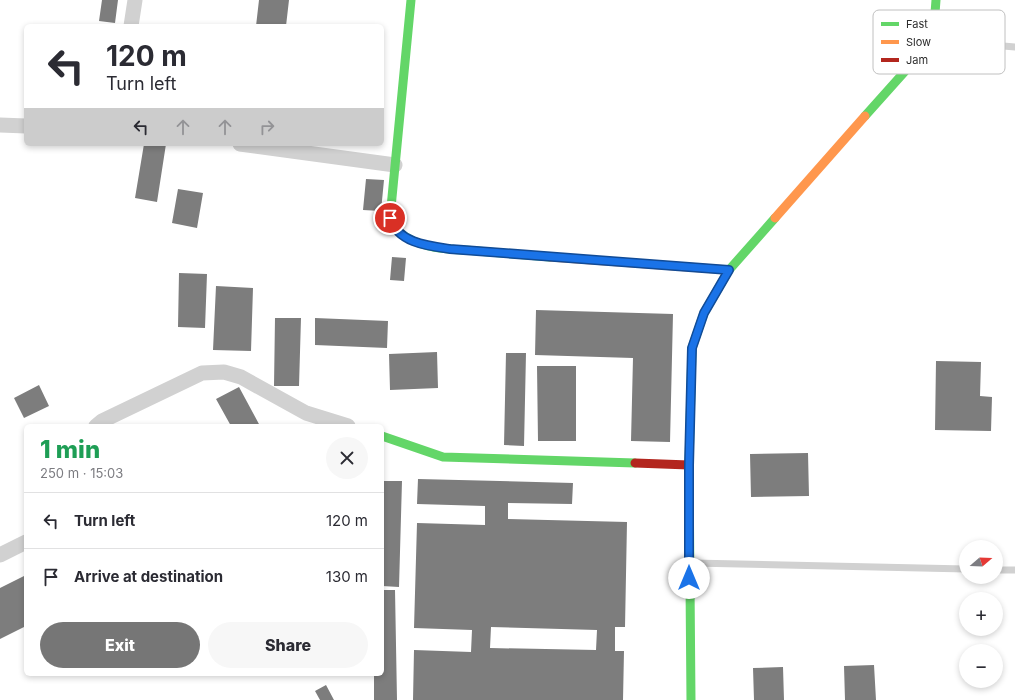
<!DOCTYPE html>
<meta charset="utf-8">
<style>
body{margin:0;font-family:Inter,sans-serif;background:#f7f7f7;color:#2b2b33;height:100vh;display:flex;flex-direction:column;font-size:15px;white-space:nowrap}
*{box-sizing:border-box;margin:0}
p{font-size:13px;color:#7c7c81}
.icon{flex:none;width:22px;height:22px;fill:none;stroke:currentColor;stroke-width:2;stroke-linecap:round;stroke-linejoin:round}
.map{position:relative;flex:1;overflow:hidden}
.sheet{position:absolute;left:24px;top:424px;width:360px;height:252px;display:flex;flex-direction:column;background:#fff;border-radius:6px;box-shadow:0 2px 6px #0003}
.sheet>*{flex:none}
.top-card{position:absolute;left:24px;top:24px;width:360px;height:122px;border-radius:6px;box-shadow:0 2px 6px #0003;background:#fff;color:#2b2b33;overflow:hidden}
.needle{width:26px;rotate:71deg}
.controls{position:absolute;left:959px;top:540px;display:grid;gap:8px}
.controls a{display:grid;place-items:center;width:44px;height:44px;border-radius:50%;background:#fff;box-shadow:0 2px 6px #0003;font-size:20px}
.pin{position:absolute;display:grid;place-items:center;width:34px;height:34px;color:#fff;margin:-17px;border:2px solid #fff;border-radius:50%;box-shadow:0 1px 4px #0007}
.me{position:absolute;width:44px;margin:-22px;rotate:0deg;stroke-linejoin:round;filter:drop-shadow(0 0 3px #0008)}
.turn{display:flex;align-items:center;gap:14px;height:84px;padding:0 16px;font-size:18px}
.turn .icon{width:52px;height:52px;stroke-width:2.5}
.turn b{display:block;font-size:28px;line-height:34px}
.lanes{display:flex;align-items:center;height:38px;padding:0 16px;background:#0003;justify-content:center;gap:20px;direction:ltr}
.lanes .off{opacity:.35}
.round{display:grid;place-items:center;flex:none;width:42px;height:42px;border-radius:21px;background:#f7f7f7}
.overview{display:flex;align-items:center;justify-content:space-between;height:68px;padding:0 16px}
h1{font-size:24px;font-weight:800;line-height:30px;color:#1e9e55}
.action{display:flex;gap:8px;margin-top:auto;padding:8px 16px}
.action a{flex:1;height:46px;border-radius:24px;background:#767676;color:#fff;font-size:16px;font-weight:800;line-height:46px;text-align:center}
.action a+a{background:#f7f7f7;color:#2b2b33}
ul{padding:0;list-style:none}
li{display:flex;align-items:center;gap:12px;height:56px;padding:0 16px;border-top:1px solid #e1e1e2}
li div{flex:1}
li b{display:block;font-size:15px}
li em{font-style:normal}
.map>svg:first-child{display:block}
</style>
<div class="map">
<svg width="1015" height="700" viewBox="0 0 1015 700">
<rect width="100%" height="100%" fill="#fff"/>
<path fill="#7d7d7d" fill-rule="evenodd" d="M102,0H118L115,23L99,21Z
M259,0H289L286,26H256Z
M144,144H166L157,202L135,198Z
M366,179L384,180L381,211L363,210Z
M178,189L203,193L197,228L172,223Z
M392,257L406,258L404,281L390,280Z
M179,273L207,274L205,328L178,327Z
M216,286L253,288L251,351L213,350Z
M536,310L673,314L670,442L631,441L633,358L535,355Z
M275,318H301L299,386H274Z
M315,318L388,321L387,348L315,345Z
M437,352L438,388L390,390L389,354Z
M506,353H526L524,446L504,445Z
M936,361L981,362L980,396L992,397L991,431L935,430Z
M537,366H576V441H538Z
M39,385L49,406L24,418L14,398Z
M239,387L260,426H231L216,399Z
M808,453L809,496L751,497L750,454Z
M418,479L573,483L572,504L508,503V519L627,522L625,627H615V651H624L623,700H413L414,650L471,652L472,630L414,628L417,523L485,525V506L417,504ZM491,627L597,630L596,650L490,648Z
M382,481H402L399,587L382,586Z
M26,575V626L0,639V588Z
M382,590H395L397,700H374V674H382Z
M874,665L876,700H845L844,666Z
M783,667L784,700H754L753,668Z
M326,685L334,700H320L315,691Z"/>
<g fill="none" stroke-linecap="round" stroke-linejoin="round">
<path stroke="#d1d1d1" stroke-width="7" d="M934,40L1015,47
M692,563L966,569
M996,570H1015"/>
<path stroke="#d1d1d1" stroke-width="15" d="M131,26L135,0
M0,125L26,126
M240,144L395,165
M96,426L102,421L202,373L224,372L241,377L306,413L348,426
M0,555L26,542"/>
<path stroke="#63d668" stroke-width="9" d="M411,0L390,218C394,227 399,234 408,238C428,250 454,249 477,251C501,253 526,255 550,257
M865,116L933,40L936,0
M382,436L443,457L635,463
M691,700L689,465L692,348L704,313L729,270L775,218"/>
<path stroke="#ff974d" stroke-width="9" d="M775,218L865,116
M550,257L729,270"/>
<path stroke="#b3261e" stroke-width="9" d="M635,463L689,465"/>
</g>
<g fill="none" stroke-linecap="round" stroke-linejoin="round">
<g stroke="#114b97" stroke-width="10">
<path id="route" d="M390,218C398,243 428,246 450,249L729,270L704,313L692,348L689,465V578"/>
</g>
<use href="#route" stroke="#1a73e8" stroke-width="7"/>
</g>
<rect x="873" y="10" width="132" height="64" rx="6" fill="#fff" stroke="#c0c0c0" stroke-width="1"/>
<rect x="881" y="22" width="18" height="4" fill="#63d668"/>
<rect x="881" y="40" width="18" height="4" fill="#ff974d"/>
<rect x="881" y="58" width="18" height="4" fill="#b3261e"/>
<g font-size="11" fill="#2c2c2c">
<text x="906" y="28">Fast</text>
<text x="906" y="46">Slow</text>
<text x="906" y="64">Jam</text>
</g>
</svg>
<div class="controls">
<a><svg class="needle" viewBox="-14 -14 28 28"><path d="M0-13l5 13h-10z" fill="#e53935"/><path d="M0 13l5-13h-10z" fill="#7c7c81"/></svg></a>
<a>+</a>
<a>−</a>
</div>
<div class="pin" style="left:390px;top:218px;background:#d93025"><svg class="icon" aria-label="arrive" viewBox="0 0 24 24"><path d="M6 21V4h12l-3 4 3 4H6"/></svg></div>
<svg class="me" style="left:689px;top:578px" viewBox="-20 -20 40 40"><circle r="19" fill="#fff"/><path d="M0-13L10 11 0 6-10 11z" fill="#1a73e8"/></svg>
<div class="top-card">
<div class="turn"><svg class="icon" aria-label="left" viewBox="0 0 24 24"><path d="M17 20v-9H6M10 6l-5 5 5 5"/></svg><div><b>120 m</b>Turn left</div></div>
<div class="lanes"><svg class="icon" aria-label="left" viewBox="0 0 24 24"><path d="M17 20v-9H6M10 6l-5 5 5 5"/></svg><svg class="icon off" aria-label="ahead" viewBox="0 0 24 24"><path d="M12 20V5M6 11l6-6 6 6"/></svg><svg class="icon off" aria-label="ahead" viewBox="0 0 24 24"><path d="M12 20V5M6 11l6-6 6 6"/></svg><svg class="icon off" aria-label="right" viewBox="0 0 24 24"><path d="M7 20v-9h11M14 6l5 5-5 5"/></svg></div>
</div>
<section class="sheet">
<div class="overview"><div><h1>1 min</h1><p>250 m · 15:03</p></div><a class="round"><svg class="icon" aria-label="close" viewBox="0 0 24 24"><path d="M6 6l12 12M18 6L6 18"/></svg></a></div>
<ul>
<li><svg class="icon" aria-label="left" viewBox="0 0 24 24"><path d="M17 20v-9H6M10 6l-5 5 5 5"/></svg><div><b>Turn left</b></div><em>120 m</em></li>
<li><svg class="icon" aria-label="arrive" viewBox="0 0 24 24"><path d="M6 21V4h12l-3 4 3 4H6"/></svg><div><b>Arrive at destination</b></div><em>130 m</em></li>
</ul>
<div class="action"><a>Exit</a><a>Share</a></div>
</section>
</div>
